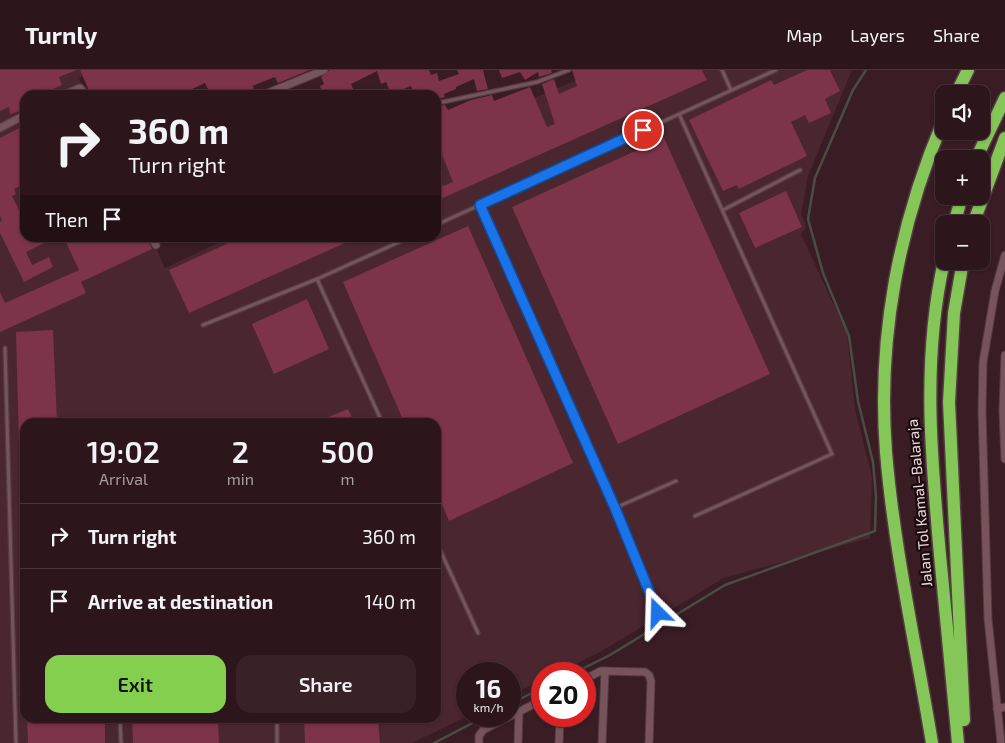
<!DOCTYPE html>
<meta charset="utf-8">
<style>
body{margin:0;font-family:"Exo 2",sans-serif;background:#382228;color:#f1f3f6;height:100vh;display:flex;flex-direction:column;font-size:19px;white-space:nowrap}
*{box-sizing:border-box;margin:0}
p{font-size:16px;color:#a69fa3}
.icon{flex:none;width:28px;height:28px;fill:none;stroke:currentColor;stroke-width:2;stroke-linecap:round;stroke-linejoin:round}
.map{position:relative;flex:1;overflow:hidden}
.sheet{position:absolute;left:20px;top:348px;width:421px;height:305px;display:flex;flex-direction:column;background:#2c151b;border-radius:15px;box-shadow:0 1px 4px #0004,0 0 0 1px #48343a}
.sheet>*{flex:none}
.guide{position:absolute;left:20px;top:20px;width:421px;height:152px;border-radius:15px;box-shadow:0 1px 4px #0004,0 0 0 1px #48343a;background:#2c151b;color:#f1f3f6;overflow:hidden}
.controls{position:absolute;left:935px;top:15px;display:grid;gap:10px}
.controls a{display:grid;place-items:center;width:55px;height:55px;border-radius:10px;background:#2c151b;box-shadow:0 1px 4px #0004,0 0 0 1px #48343a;font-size:25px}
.speed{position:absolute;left:456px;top:592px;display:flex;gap:10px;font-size:25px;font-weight:700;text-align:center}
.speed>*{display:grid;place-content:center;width:65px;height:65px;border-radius:50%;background:#2c151b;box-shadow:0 1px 4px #0004,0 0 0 1px #48343a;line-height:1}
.speed small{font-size:12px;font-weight:400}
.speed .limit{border:8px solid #d22;background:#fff;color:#111}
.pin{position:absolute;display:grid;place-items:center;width:42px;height:42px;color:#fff;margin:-21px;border:2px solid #fff;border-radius:50%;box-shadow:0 1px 5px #0007}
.me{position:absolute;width:55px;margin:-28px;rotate:338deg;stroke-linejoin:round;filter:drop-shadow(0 0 4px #0008)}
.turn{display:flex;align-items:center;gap:18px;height:105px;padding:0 25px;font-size:22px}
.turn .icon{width:65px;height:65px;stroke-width:2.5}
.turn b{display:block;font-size:35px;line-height:42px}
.then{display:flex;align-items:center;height:48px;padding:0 25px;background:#0003;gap:10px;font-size:19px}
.eta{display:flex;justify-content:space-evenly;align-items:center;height:85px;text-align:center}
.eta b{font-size:30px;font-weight:600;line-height:35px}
.primary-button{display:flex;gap:10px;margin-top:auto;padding:10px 25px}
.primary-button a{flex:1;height:58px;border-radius:15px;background:#84cf4d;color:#111;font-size:20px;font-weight:600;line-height:58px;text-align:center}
.primary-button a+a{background:#382228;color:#f1f3f6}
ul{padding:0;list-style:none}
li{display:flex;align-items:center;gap:15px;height:65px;padding:0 25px;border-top:1px solid #48343a}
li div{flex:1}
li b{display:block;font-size:19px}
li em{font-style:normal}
header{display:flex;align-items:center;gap:30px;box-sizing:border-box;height:70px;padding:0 25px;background:#2c151b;border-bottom:1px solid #48343a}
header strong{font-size:24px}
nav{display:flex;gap:28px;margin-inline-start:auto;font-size:18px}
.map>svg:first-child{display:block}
</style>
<header>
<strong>Turnly</strong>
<nav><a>Map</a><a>Layers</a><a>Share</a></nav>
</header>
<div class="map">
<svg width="1005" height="673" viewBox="0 0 1005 673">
<rect width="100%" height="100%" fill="#3a1c24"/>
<path fill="#4a262f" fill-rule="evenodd" d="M0,0H96L79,8L86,25H25V168H151L165,198L229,168H436V70L600,0H852L808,106L801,145L807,157L801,164L847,263L855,339L872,407L870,468L724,508L600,582L556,604H542V610L510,626V604H468V646L412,673H0ZM25,352H436V648H25Z"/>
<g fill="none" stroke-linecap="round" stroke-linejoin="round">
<path stroke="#494e42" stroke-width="2.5" d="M572,604L610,585L725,515L875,461L876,426L873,392L858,331L849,266L823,203L808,149L815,108L853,20L866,0
M510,634L542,618
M434,673L486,646"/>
</g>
<path fill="#7d3348" d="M0,0H77L59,7L62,15L39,25H25V31L19,33L20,41L10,44L9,37L0,41Z
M80,0H310L278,13L275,7L252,16L254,18L243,25H211L205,13L192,19L195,25H91Z
M330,0H429L431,5L437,3L439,11L459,4L457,0H483L488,19L477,21L474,9L456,17V19L444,24L445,27L438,29L435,22L428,25H415L411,16L391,24L386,12L381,14L377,1L351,14L355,23L323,25L320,16L324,14L321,7Z
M499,0H551L552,3L539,7L538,2L525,10L520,2L502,8Z
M572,0H702L707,10L436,131V101L443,116L453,112L436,70L437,37L445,35L448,40L471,30L492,25L494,31L530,17L547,57L555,54L542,14L554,9L559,24L577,16Z
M807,0H830L840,21L825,29L831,43L809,53L805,45L791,52L807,86L739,119L737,115L723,121L689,50L771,10L774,15Z
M25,55V106L19,109L22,115L14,119L16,124L12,126L20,142L25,140V168H41L44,173L26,182L32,195L49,187L53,197L24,212L0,163V152L2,151L0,146V68Z
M664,68L770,304L618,374L512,137Z
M786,121L802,157L755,178L739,143Z
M468,156L573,393L449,451L436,420V352H404L343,212Z
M64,168H147L152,179L81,212L86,223L0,262V222L5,233L79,200Z
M240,168H356L189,243L169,200Z
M307,229L329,279L274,304L252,254Z
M53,260L57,352H25V375H19L16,262Z
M348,339L354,352H316Z
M27,648H105V673H28Z
M132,648H218L219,673H133Z
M304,648H378L380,673H305Z"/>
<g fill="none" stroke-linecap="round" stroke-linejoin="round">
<g stroke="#553c43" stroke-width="5.5">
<path id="lane" d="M722,0L731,20
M438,33L537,12L569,0
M679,44L832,384L695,446
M480,135L615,438L658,543
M723,140L800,100
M436,155L776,0
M317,209L382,352
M203,255L317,209L408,168
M5,278L16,673
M615,438L676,411
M436,471L478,563
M120,648L121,673
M277,648V673"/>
</g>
<g stroke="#553c43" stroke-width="9">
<path id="street" d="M63,25L80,18L86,25
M263,25L324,0
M0,58L25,45
M152,168L156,175
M1005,285L1003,341L1005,389
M585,609L601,601L645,602L649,605L651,611L649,673
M997,639L1005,637
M479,673V666L483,660L542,630
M518,673L519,642
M559,673L560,646
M602,673L605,601
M1001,673L988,549L982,341L983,292L995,221L1005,185"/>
</g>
<g stroke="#553c43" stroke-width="15">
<path id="highway" d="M956,24L968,0
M976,89L1005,28
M954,154L962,126
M973,154L1005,68
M944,191C922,289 931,386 940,485C946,548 952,610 958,673
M963,191L954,243L949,332L964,650
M932,673C916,576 894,479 886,382C877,268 899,154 944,49"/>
</g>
<use href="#lane" stroke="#77545b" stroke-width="3"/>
<use href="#street" stroke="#77545b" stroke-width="7"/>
<use href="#highway" stroke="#85c658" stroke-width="12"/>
</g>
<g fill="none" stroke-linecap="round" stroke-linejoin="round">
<g stroke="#114b97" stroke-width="12">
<path id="route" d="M643,60L480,135L615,438L658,543"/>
</g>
<use href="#route" stroke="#1a73e8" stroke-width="9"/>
</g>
<g text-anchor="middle" stroke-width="4.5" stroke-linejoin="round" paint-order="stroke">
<g font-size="15" fill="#ecd7db" stroke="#190b0e">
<text transform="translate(920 433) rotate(-95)" y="5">Jalan Tol Kamal–Balaraja</text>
</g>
</g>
</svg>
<div class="controls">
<a><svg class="icon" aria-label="sound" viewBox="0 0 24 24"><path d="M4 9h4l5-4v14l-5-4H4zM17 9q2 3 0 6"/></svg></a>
<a>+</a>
<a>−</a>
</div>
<div class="speed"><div>16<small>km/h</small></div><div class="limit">20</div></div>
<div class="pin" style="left:643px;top:60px;background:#d93025"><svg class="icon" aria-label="arrive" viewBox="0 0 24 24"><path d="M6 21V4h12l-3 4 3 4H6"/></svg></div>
<svg class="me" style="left:658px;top:543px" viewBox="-20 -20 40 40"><path d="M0-17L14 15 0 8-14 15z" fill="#1a73e8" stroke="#fff" stroke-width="4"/></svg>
<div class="guide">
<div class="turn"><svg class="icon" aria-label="right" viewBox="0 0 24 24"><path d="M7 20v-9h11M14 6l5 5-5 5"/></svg><div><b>360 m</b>Turn right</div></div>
<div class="then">Then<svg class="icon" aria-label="arrive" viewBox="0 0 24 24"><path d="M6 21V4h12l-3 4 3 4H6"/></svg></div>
</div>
<section class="sheet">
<div class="eta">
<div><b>19:02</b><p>Arrival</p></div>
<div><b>2</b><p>min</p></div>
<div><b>500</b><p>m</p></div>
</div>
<ul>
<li><svg class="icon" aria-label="right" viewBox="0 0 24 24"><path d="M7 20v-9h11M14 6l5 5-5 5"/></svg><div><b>Turn right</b></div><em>360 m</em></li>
<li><svg class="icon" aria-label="arrive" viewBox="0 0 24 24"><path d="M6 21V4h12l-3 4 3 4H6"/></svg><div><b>Arrive at destination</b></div><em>140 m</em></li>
</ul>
<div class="primary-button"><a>Exit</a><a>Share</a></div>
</section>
</div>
